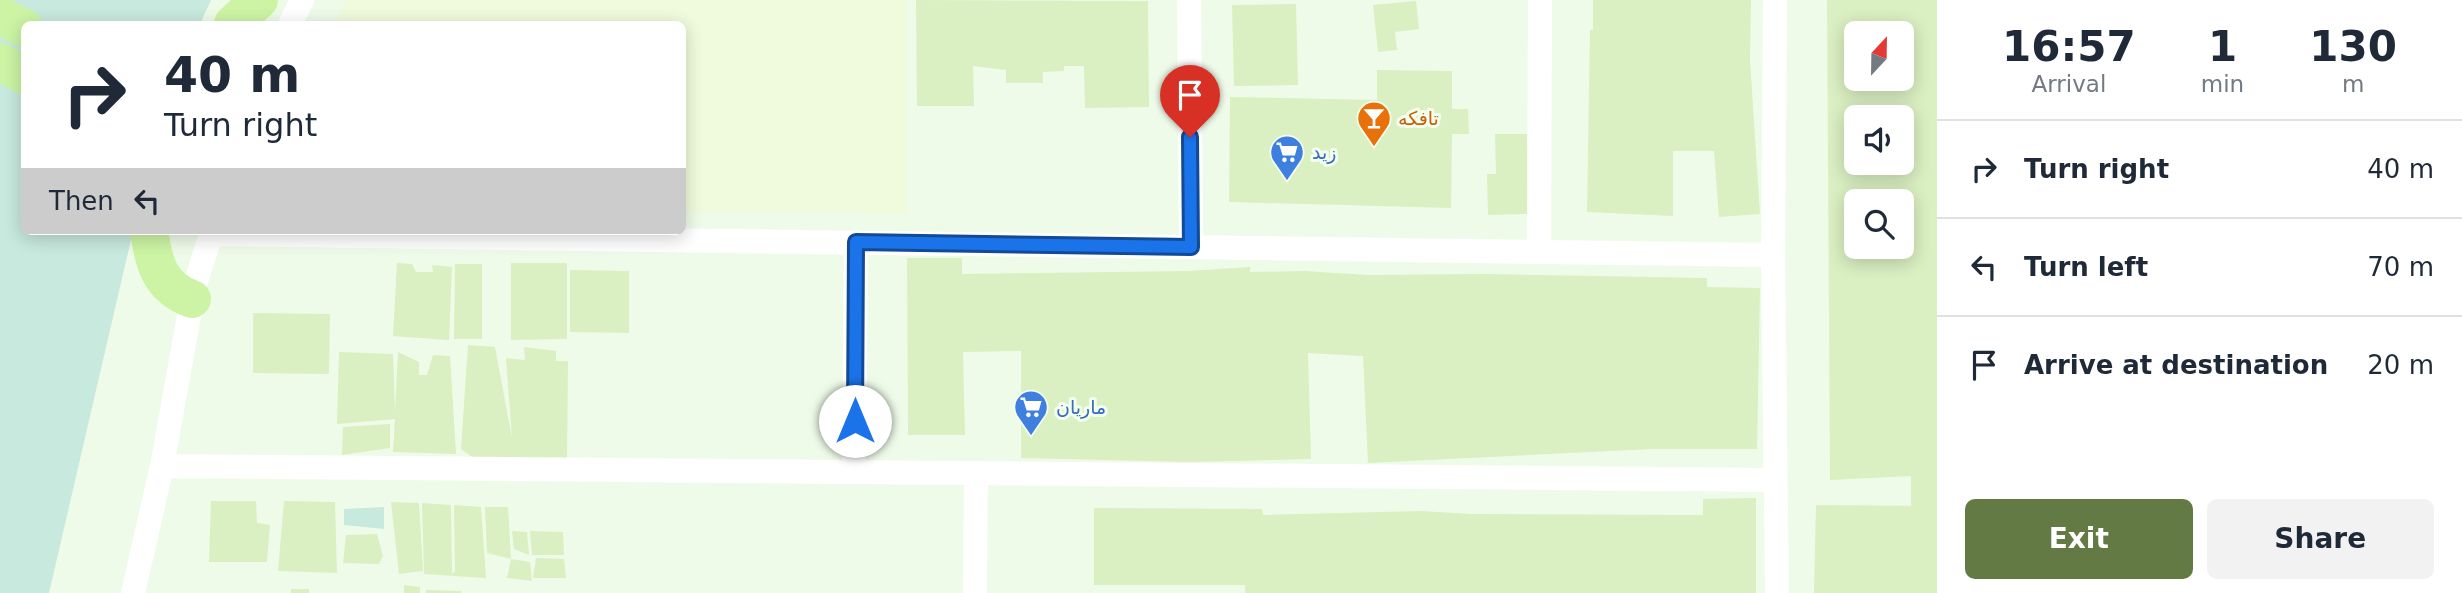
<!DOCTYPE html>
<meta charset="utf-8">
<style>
body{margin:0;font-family:"DejaVu Sans","Noto Naskh Arabic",sans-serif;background:#f2f2f3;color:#1f2937;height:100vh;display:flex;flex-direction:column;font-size:26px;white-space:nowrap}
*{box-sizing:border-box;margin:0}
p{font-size:23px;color:#747a83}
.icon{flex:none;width:38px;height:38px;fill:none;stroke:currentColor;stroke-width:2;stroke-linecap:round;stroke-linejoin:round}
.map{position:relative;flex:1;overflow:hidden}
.sheet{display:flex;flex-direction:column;background:#fff;width:525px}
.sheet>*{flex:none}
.guide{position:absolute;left:21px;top:21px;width:665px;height:214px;border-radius:10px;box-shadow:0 4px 18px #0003;background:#fff;color:#1f2937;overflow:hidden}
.needle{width:46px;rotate:22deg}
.controls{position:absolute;left:1844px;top:21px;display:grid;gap:14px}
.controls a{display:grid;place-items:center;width:70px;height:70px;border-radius:10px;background:#fff;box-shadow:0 4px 18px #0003;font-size:35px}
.pin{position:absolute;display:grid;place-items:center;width:60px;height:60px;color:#fff;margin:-72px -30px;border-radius:50% 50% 50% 0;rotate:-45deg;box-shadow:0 0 7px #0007}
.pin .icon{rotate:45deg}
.me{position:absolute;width:77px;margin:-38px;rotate:0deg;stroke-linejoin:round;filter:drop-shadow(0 0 5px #0008)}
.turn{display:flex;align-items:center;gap:24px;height:147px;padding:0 28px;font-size:32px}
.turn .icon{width:91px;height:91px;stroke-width:2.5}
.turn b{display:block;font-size:49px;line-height:60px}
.then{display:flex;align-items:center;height:66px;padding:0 28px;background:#0003;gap:14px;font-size:26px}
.eta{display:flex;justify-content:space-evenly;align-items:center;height:119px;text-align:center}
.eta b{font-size:42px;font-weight:800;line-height:49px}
.action{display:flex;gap:14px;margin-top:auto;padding:14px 28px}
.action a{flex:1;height:80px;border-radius:10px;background:#637a44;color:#fff;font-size:28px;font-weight:800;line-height:80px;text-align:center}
.action a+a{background:#f2f2f3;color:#1f2937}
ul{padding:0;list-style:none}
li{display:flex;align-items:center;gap:21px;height:98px;padding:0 28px;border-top:2px solid #e0e1e3}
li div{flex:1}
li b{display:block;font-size:26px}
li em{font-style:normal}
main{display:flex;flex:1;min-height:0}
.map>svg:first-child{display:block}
</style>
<main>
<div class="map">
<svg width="1937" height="593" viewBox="0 0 1937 593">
<rect width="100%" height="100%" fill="#effbe9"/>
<path fill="#f0fbdd" d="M347,0H907V214L683,213L682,24H336Z"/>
<path fill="#c8e9dd" d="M0,0H211L200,24H24V231H133L49,593H0Z
M384,507V529L344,525V509Z"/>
<path fill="#daefc2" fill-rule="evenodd" d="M916,0L1148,1L1149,107L1085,108L1084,66H1064V71L1043,72V83H1006V70L973,66L974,106H917Z
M1593,0H1751L1750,60L1760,214L1719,217L1714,151H1673V216L1587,212L1590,30H1593Z
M1827,0H1937V593H1814L1816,505L1934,506H1911V476L1830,480ZM1857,33H1902V79H1857ZM1857,117H1902V163H1857ZM1857,201H1902V247H1857Z
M1416,1L1419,29L1395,32L1397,50L1378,52L1373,5Z
M1296,4L1298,85L1234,86L1232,5Z
M1377,70L1452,71V109H1468L1469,134H1452L1451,208L1229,202L1230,97L1377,100Z
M1495,134H1527L1528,214L1488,215L1487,174H1496Z
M907,258H962V274L1189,271L1250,267V272L1304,271L1368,275L1483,274L1707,278V287L1760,288L1757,449H1652L1368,463L1363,356L1308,353L1311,459L1189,462L1021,458V351L963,352L965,435H908Z
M397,263L412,264L416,272H433L432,265L452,267L449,340L393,336Z
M511,263H567V339L511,340Z
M455,264H482V339H454Z
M570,270L629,271V333L570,332Z
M253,313L330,314L329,374L253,373Z
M468,345L495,347L512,438L506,358L525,360L524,347L556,351V361H568L567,459L487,468L461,449Z
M339,352L393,354L395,412L398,352L419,362V375H427L433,355L450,356L456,454L393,452L395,419L337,424Z
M390,424V448L342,455L343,427Z
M1756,498V593H1245V585H1094V508L1262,509L1263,515L1421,511L1471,514L1703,515V499Z
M211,501H256L257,523L270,525L267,562H209Z
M284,501L335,502L337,573L278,571Z
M391,502L419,503L423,571L399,574Z
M422,503L451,505L452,574L455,571L454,505L481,507L486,578L424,574Z
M485,507H508L511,559L530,562L532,581L507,578L511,559L487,553Z
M512,531L527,532L529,555L514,549Z
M530,531L563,532L564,555H532Z
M377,534L383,556L379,564L343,563L346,535Z
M536,558L564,559L566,578H533Z
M404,585L420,587V593H404Z
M291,589H309V593H291Z
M426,590L461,591V593H426Z"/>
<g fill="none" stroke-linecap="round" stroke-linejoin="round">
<path stroke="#fff" stroke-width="24" d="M1189,0L1191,247
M1775,0L1773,255L1777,593
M290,24L302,0
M211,234L1773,255
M1539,251L1540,0
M162,466L1776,480
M854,472L856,242
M133,593L162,466L194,288L212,231
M975,593L976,473"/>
<path stroke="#ccf4a4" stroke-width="38" d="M0,16L24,28
M233,24L259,0
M0,62L24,75
M149,231C154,263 159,287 192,299"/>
</g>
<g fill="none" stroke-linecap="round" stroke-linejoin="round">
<g stroke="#114b97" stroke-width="18">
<path id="route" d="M855,421L856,242L1191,247L1190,137"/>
</g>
<use href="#route" stroke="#1a73e8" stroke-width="12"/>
</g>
<defs>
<g id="bar-pin" transform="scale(1.75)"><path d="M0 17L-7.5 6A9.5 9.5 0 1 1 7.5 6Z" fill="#e8710a" stroke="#f4feef"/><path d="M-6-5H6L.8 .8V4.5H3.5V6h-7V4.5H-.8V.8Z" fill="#fff"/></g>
<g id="supermarket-pin" transform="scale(1.75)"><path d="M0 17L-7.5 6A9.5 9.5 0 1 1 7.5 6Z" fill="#3f7fe0" stroke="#f4feef"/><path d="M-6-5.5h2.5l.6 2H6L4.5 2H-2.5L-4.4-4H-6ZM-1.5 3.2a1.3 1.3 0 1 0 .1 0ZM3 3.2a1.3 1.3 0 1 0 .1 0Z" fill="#fff"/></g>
</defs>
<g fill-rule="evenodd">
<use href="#bar-pin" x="1374" y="118"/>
<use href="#supermarket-pin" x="1287" y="152"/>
<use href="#supermarket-pin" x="1031" y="407"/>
</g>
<g text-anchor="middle" stroke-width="6" stroke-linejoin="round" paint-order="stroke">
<g font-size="19" fill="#c56008" stroke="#f4feef" text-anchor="start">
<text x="1398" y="125">تافكه</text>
</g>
<g font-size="19" fill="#366cbe" stroke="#f4feef" text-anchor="start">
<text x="1312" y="159">زيد</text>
<text x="1056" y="414">ماريان</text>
</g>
</g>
</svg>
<div class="controls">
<a><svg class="needle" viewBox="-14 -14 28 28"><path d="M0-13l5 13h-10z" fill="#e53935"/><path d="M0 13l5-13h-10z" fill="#747a83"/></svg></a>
<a><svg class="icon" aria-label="sound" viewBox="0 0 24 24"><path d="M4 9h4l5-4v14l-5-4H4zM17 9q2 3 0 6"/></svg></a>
<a><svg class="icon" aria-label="search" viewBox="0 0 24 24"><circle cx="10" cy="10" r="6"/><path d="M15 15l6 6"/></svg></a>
</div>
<div class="pin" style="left:1190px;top:137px;background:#d93025"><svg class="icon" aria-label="arrive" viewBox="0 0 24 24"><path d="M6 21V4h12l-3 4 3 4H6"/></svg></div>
<svg class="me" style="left:855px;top:421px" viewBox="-20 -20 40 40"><circle r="19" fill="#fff"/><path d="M0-13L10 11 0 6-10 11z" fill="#1a73e8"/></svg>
<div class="guide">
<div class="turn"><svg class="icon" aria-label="right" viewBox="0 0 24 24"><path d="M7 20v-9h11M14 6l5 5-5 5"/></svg><div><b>40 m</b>Turn right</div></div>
<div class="then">Then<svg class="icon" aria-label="left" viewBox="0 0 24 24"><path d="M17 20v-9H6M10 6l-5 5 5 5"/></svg></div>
</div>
</div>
<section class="sheet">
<div class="eta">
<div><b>16:57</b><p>Arrival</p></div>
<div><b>1</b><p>min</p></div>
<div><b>130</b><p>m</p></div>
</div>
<ul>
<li><svg class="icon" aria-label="right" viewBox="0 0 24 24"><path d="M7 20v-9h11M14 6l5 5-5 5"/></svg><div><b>Turn right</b></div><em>40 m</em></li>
<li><svg class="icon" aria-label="left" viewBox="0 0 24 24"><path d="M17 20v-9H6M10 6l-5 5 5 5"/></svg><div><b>Turn left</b></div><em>70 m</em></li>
<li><svg class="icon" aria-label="arrive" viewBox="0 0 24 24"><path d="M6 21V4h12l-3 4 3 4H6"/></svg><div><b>Arrive at destination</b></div><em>20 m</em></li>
</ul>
<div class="action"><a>Exit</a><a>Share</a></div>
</section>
</main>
